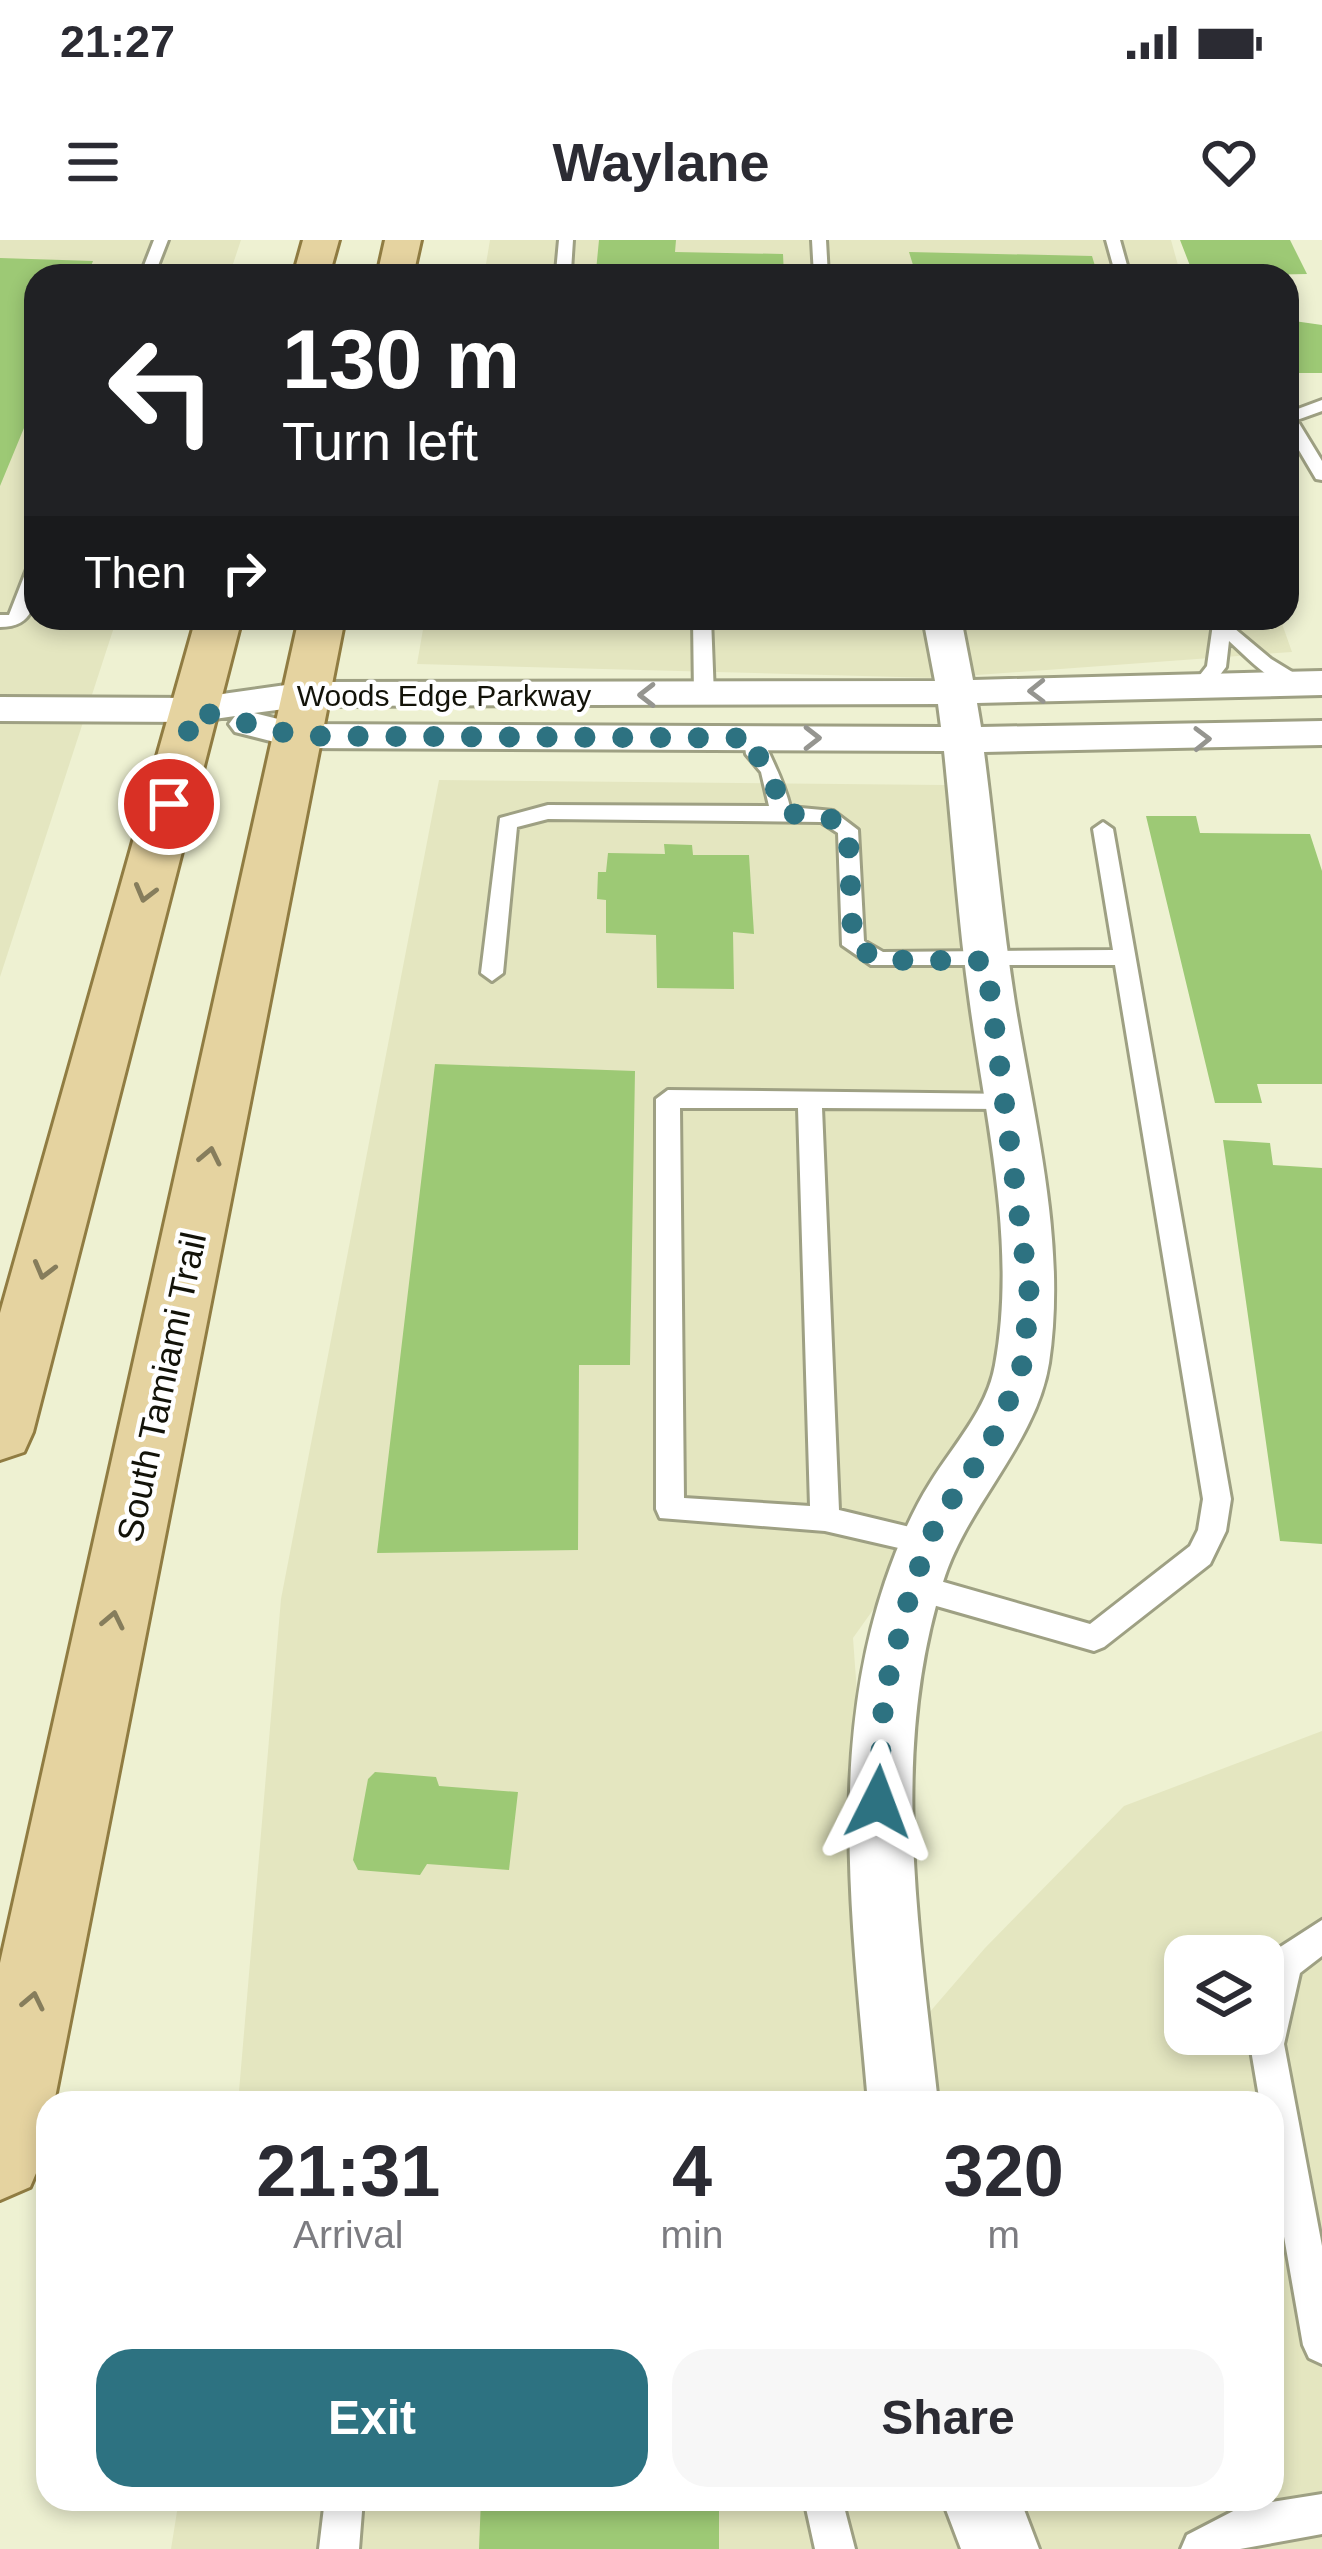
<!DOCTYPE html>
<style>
body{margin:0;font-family:Arial,sans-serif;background:#f7f7f7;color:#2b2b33;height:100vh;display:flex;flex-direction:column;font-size:45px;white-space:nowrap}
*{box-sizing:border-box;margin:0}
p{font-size:39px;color:#7c7c81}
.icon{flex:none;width:66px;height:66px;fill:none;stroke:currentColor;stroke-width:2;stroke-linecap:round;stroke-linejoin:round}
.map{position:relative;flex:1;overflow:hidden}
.sheet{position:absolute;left:36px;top:1851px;width:1248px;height:420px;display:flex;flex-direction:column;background:#fff;border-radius:36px;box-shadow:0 6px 18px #0003}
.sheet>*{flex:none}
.banner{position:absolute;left:24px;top:24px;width:1275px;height:366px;border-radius:36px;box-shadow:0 6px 18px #0003;background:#202124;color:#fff;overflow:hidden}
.tools{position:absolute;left:1164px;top:1695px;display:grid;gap:24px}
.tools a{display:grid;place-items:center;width:120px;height:120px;border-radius:24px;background:#fff;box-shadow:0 6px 18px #0003;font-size:60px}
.pin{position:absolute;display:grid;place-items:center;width:102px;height:102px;color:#fff;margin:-51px;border:6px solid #fff;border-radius:50%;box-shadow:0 3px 12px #0007}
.me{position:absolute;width:132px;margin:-66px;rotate:3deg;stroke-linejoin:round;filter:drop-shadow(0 0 9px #0008)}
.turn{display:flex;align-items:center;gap:42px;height:252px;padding:0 60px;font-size:54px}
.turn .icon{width:156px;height:156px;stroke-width:2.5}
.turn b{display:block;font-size:84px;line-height:102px}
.then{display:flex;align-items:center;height:114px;padding:0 60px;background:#0003;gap:24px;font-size:45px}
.eta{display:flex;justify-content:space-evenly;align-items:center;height:204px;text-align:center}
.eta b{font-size:72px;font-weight:800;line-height:84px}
.button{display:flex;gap:24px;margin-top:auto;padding:24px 60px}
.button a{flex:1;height:138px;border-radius:36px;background:#2d7281;color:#fff;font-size:48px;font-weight:800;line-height:138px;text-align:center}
.button a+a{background:#f7f7f7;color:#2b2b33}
.status{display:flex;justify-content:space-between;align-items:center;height:84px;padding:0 60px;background:#fff;direction:ltr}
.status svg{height:33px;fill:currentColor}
header{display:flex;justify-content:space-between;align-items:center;height:156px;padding:0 60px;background:#fff;font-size:54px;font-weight:800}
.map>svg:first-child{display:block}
</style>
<div class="status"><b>21:27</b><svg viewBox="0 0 49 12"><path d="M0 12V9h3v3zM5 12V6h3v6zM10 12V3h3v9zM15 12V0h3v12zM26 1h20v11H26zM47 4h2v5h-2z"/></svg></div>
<header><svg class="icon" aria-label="menu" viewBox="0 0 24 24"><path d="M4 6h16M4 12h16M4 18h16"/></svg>Waylane<svg class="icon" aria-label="heart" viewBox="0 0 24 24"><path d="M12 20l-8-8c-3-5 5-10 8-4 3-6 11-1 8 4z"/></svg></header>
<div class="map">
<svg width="1322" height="2309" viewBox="0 0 1322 2309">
<rect width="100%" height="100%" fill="#eef1d2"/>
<path fill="#e4e6c0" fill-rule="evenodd" d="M0,0H241L229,36H36V378H117L0,737Z
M490,0H1171L1181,36H484Z
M425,378H1280L1292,412L936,438L417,424Z
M439,540L945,545L988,843L1029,1055L974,1228L853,1398L884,1825L985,1708L1124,1566L1322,1491V2309H171L179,2259H1272V1863H238L281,1359ZM1185,1716H1263V1794H1185Z"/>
<path fill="#9dc975" d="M599,0H676L675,12L783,14L784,36L596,31Z
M1180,0H1290L1307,34L1194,36Z
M909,12L1092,16L1098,36H946L944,26L913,25Z
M0,18L93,21L87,36H36V159L0,246Z
M1287,80L1322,85V133H1287Z
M1146,576H1196L1200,593L1310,594L1322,631V844H1257L1262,863H1215Z
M664,604L692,605L693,615H749L754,694L733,692L734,749L657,748L656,695L606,693V660L597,659L598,632H606L608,613L665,614Z
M435,824L635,831L630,1125H579L578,1310L377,1313Z
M1223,900L1270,903L1273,925L1322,928V1304L1280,1301Z
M375,1532L436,1537L439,1546L518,1552L509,1630L427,1624L420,1635L358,1630L353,1620L368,1539Z
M481,2259H719V2309H479Z"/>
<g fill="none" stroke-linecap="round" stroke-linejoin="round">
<g stroke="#9ea083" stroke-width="6">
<path id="lane" d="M154,0H168L154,36H140Z
M559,0H573L571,31L574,36L556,32Z
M812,0H826L828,36H814Z
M1106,0H1120L1130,36H1116Z
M1322,160V171L1297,180L1322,221V240L1316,239L1287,190V173Z
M36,324C36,355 39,387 0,387V375H9L27,329Z
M693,378H711L714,456L704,462L694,456Z
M1222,378L1271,419L1307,441V449C1278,452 1249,419 1229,401L1226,427L1206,453H1192L1189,449L1207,426L1213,384Z
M754,492L761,494C771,520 783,538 790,567L833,571L858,590L864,701L883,712L1113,710L1093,589L1103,582L1113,589L1231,1259L1226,1291L1210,1324L1104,1407L1094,1411L912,1359L902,1355L897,1346L902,1337L912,1333L1090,1384L1190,1306L1198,1290L1203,1259L1115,725H871L842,705L838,593L821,582L548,579L517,587L503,733L492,741L481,733L500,578L548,565L769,566L761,532L746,514L744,498Z
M668,850L1014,854L1018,860L1014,866L1006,869L822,868L839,1270L939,1294L943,1303L939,1312L929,1315L825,1291L660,1278L656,1269V859ZM680,868H798L810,1266L684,1258Z
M1322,1680V1716L1300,1733L1284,1804L1322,2006V2124L1309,2118L1303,2105L1272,1928V1863H1260L1250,1804L1252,1794H1263V1750L1274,1711Z
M1322,2254V2294L1240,2309H1181L1187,2295L1241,2267Z
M325,2259H363L359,2309H319Z
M804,2259H842L855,2309H815Z"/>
</g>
<g stroke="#9ea083" stroke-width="6">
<path id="street" d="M923,378H961L973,440L1322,431V455L977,463L981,487L1322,481V505L984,512C995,596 1002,680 1015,763C1034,881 1067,1004 1049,1123C1036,1204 967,1264 943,1342C889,1513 919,1689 938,1863H868C853,1688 828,1511 885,1342C897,1307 911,1273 930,1243C954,1204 987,1170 995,1125C1017,1006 986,881 970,764C958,680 953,596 944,511L298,508L235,492L229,484L235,476L194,482L0,481V457L194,458L307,442L935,441ZM938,464L941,487L298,484L254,473L307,466Z
M942,2259H1020L1039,2309H961Z"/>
</g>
<g stroke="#907c42" stroke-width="6">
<path id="primary" d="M303,0H339L329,36H293Z
M385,0H421L413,36H377Z
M196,378H242L33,1192L24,1212L0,1220V1073Z
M299,378H345L54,1863H48L43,1917L30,1947L0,1960V1723Z"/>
</g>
<use href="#lane" fill="#fff" fill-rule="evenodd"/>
<use href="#street" fill="#fff" fill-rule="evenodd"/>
<use href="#primary" fill="#e5d3a0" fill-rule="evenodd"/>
</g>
<defs><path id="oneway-chevron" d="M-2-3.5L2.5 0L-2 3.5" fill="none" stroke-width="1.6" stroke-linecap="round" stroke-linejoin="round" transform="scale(3)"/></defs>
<g stroke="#959590">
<use href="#oneway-chevron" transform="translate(1037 451) rotate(179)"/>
<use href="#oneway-chevron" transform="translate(647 455) rotate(-180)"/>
<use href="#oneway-chevron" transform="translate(812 498)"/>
<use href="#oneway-chevron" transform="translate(1202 499) rotate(-1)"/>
</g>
<g stroke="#867d5c">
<use href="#oneway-chevron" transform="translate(145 653) rotate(105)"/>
<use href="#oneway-chevron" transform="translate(210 916) rotate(-78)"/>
<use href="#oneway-chevron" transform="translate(44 1030) rotate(105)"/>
<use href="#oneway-chevron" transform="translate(113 1380) rotate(-78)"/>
<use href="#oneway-chevron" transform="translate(33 1761) rotate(-78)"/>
</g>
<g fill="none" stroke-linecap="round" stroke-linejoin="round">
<path stroke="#2d7281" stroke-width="21" stroke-dasharray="0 37.8" d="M169,564L194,470L298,496L754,498L756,514L771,530L781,573L826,576L848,590L853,705L879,720L986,721L1030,1059L1021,1132L990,1204L937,1281L912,1346L884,1455L878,1562"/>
</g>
<g text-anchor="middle" stroke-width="9" stroke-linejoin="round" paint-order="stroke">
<g font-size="30" fill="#131309" stroke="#fff">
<text x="444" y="466">Woods Edge Parkway</text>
</g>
<g font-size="36" fill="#131309" stroke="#fff">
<text transform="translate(161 1147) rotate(-78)" y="13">South Tamiami Trail</text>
</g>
</g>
</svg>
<div class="tools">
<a><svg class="icon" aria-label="layers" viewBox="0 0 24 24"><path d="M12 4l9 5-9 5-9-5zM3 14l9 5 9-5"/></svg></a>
</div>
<div class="pin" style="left:169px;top:564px;background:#d93025"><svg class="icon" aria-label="arrive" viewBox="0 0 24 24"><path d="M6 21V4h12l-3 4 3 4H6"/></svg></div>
<svg class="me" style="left:878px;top:1562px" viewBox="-20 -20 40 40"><path d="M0-17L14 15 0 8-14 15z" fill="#2d7281" stroke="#fff" stroke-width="4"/></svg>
<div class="banner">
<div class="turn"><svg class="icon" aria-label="left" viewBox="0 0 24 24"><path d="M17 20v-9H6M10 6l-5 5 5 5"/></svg><div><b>130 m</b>Turn left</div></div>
<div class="then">Then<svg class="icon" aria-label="right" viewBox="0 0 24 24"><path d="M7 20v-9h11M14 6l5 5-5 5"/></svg></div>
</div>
<section class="sheet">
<div class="eta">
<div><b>21:31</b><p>Arrival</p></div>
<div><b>4</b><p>min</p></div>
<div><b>320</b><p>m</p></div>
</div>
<div class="button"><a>Exit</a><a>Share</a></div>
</section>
</div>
